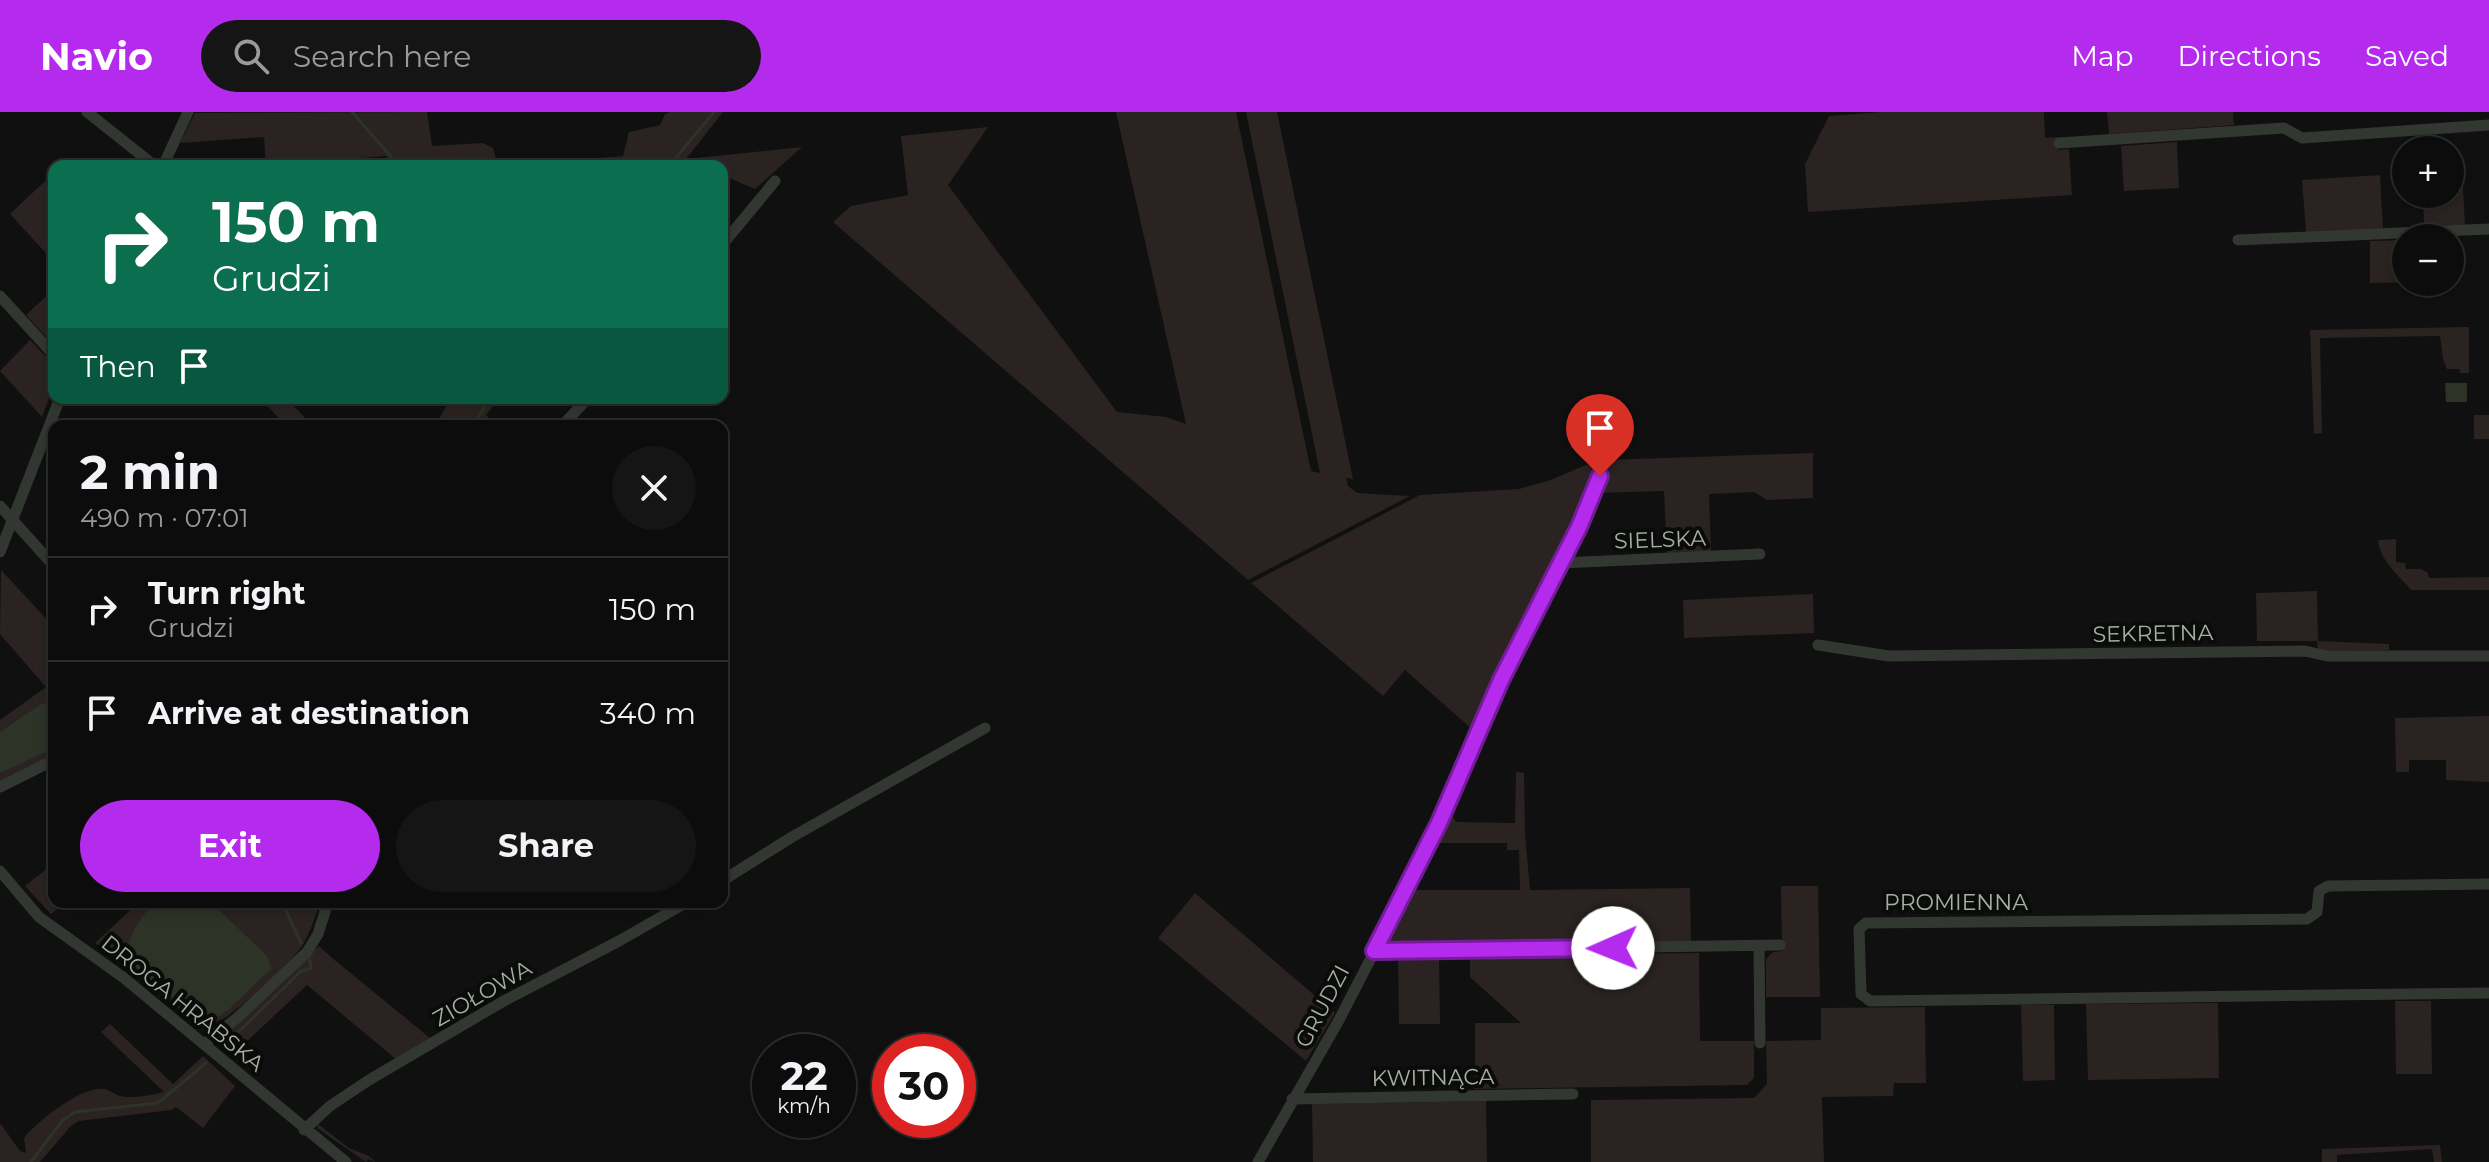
<!DOCTYPE html>
<meta charset="utf-8">
<style>
body{margin:0;font-family:Montserrat,sans-serif;background:#141514;color:#f1f3f6;height:100vh;display:flex;flex-direction:column;font-size:30px;white-space:nowrap}
*{box-sizing:border-box;margin:0}
p{font-size:26px;color:#9a9b9d}
.icon{flex:none;width:44px;height:44px;fill:none;stroke:currentColor;stroke-width:2;stroke-linecap:round;stroke-linejoin:round}
.map{position:relative;flex:1;overflow:hidden}
.side{position:absolute;left:48px;top:308px;width:680px;height:488px;display:flex;flex-direction:column;background:#0b0c0b;border-radius:16px;box-shadow:0 4px 12px #0003,0 0 0 2px #2b2c2c}
.side>*{flex:none}
.guide{position:absolute;left:48px;top:48px;width:680px;height:244px;border-radius:16px;box-shadow:0 4px 12px #0003,0 0 0 2px #2b2c2c;background:#0b6e4f;color:#fff;overflow:hidden}
.fabs{position:absolute;left:2392px;top:24px;display:grid;gap:16px}
.fabs a{display:grid;place-items:center;width:72px;height:72px;border-radius:50%;background:#0b0c0b;box-shadow:0 4px 12px #0003,0 0 0 2px #2b2c2c;font-size:40px}
.speed{position:absolute;left:752px;top:922px;display:flex;gap:16px;font-size:40px;font-weight:700;text-align:center}
.speed>*{display:grid;place-content:center;width:104px;height:104px;border-radius:50%;background:#0b0c0b;box-shadow:0 4px 12px #0003,0 0 0 2px #2b2c2c;line-height:1}
.speed small{font-size:20px;font-weight:400}
.speed .limit{border:12px solid #d22;background:#fff;color:#111}
.pin{position:absolute;display:grid;place-items:center;width:68px;height:68px;color:#fff;margin:-82px -34px;border-radius:50% 50% 50% 0;rotate:-45deg;box-shadow:0 0 8px #0007}
.pin .icon{rotate:45deg}
.me{position:absolute;width:88px;margin:-44px;rotate:269deg;stroke-linejoin:round;filter:drop-shadow(0 0 6px #0008)}
.turn{display:flex;align-items:center;gap:28px;height:168px;padding:0 32px;font-size:36px}
.turn .icon{width:104px;height:104px;stroke-width:2.5}
.turn b{display:block;font-size:56px;line-height:68px}
.then{display:flex;align-items:center;height:76px;padding:0 32px;background:#0003;gap:16px;font-size:30px}
.round{display:grid;place-items:center;flex:none;width:84px;height:84px;border-radius:42px;background:#141514}
.headline{display:flex;align-items:center;justify-content:space-between;height:136px;padding:0 32px}
h1{font-size:48px;font-weight:700;line-height:60px}
.action{display:flex;gap:16px;margin-top:auto;padding:16px 32px}
.action a{flex:1;height:92px;border-radius:48px;background:#b42bed;color:#fff;font-size:32px;font-weight:700;line-height:92px;text-align:center}
.action a+a{background:#141514;color:#f1f3f6}
ul{padding:0;list-style:none}
li{display:flex;align-items:center;gap:24px;height:104px;padding:0 32px;border-top:2px solid #2b2c2c}
li div{flex:1}
li b{display:block;font-size:30px}
li em{font-style:normal}
header{display:flex;align-items:center;gap:48px;box-sizing:border-box;height:112px;padding:0 40px;background:#b42bed;color:#fff}
header strong{font-size:38px}
nav{display:flex;gap:44px;margin-inline-start:auto;font-size:28px}
.search{width:560px;height:72px;background:#141514;display:flex;align-items:center;gap:20px;box-sizing:border-box;padding:0 28px;border-radius:44px;color:#9a9b9d;font-size:30px}
.map>svg:first-child{display:block}
</style>
<header>
<strong>Navio</strong>
<div class="search"><svg class="icon" aria-label="search" viewBox="0 0 24 24"><circle cx="10" cy="10" r="6"/><path d="M15 15l6 6"/></svg>Search here</div>
<nav><a>Map</a><a>Directions</a><a>Saved</a></nav>
</header>
<div class="map">
<svg width="2489" height="1050" viewBox="0 0 2489 1050">
<rect width="100%" height="100%" fill="#0f100f"/>
<path fill="#2a2322" d="M427,0L432,34L483,31L493,36L498,54H396L386,44L266,54L264,25L180,31L195,1Z
M670,0H723L686,47L802,35L755,77L722,63V54H700L685,47L679,54H502L623,44L629,20L660,13L665,2Z
M1116,0H1236L1311,359L1320,361L1246,0H1277L1353,367L1346,366L1348,374L1357,381L1410,384L1248,468L833,110L851,94L908,83L901,24L988,15L948,73L1117,300L1166,305L1186,312Z
M1882,0H2044L2045,26L2058,25V38L2069,37L2072,83L1808,100L1805,52L1829,4Z
M2107,0H2233L2234,13L2109,22Z
M2177,30L2179,76L2124,79L2121,34Z
M2462,57L2465,114L2424,115L2423,82H2450V58Z
M2380,63L2383,117L2306,120L2302,68Z
M45,69L54,79V150L10,102Z
M2406,128V170H2432L2370,171V129Z
M54,177V233L26,203Z
M2469,215V261H2460V257H2447L2443,247L2440,224L2320,226L2322,321L2314,322L2310,218Z
M30,228L54,253V273L42,305L0,259Z
M260,286H286L313,314H286Z
M451,286H499L486,303L496,314H435Z
M2474,303H2489V327H2474Z
M1813,341V386L1767,388L1754,380L1709,382L1711,440L1667,441L1664,379L1598,381L1607,348Z
M1586,353L1594,355L1597,365L1573,423L1521,517L1473,618L1405,558L1383,584L1251,471L1420,383L1519,377L1548,369Z
M2396,427V450L2405,451L2406,457H2421L2428,461L2429,466L2489,465V478H2411C2399,464 2379,447 2378,428Z
M1,458L54,515V643L0,670V608L46,575L0,522Z
M2317,479L2318,529L2389,532V538L2318,539L2317,529H2257L2256,481Z
M1813,482L1814,521L1684,526L1683,488Z
M2489,604V670L2446,668V648H2409V660H2396L2395,606Z
M1516,660L1524,661L1525,721L1530,778L1690,776L1691,829L1387,835L1384,829L1411,778H1520L1519,738H1507V731H1437L1452,703L1456,710L1515,711Z
M54,751V790H66L51,802L25,774Z
M1781,774H1818L1820,885H1766V847L1773,840L1782,839Z
M1195,781L1335,901L1306,949L1158,826Z
M139,790H320C315,806 309,824 300,837C288,853 220,917 203,917L95,831Z
M319,834L331,845L430,926L397,948L307,873L231,944L221,933L226,923L224,921Z
M1699,841L1700,929H1754V966L1747,973L1475,977V911H1521L1470,865V844Z
M1439,844L1440,912H1399L1398,845Z
M2395,889H2431L2432,962H2396Z
M2218,891L2219,966L2088,968L2086,892Z
M2021,893H2054L2055,968L2023,969Z
M1925,895L1926,971H1894L1893,984L1822,985L1824,1050H1591V988L1754,986L1767,972L1766,929L1821,928V896Z
M110,912L173,972L203,944L235,974L203,1016L176,995L172,998L79,1009L71,1014L40,1050H0V1011L20,1039L26,1041L24,1026C36,1010 82,974 103,977C108,977 114,982 120,984C134,987 150,983 164,980L101,920Z
M1486,989L1487,1050H1313L1312,992Z
M318,1012L349,1036L369,1044L376,1050L368,1047L366,1050L317,1016Z
M2440,1033L2442,1050H2434L2432,1037L2337,1043V1050H2322V1037Z"/>
<path fill="#2d3326" d="M2445,271H2467V290H2446Z
M49,591L54,595V636L0,661V620L41,592Z
M154,790H211L268,845L271,857L228,898L211,910L204,908C188,896 134,860 127,844C123,832 145,799 154,790Z"/>
<g fill="none" stroke-linecap="round" stroke-linejoin="round">
<path stroke="#2d3326" stroke-width="3" d="M352,0L399,54
M669,54L714,0
M472,314L491,286
M282,790L301,831
M224,934L300,860L311,856L309,844
M31,1050L62,1009L75,1000L158,991L206,951"/>
<path stroke="#333732" stroke-width="11" d="M87,0L155,54
M2059,31L2284,16L2302,26L2489,13
M163,54L188,0
M2238,128L2489,117
M722,133L775,69
M0,184L54,243
M562,314L588,286
M0,394L54,454
M0,440L60,286
M1561,451L1760,442
M1818,533L1889,544L2305,539L2327,544H2489
M0,675L54,648
M0,759L39,805L124,866L346,1050
M722,769L792,725L985,616
M2489,772L2328,774L2319,779L2317,800L2307,807L1866,811L1859,817L1861,882L1870,889L2489,881
M1759,834L1760,931
M1374,839L1780,833
M205,931L237,906L307,840L318,822L328,790
M1292,987L1573,982
M304,1018L330,994L369,968L502,890L619,829L687,790
M1258,1050L1339,908L1419,753L1451,687L1501,568L1579,415L1600,364"/>
</g>
<g fill="none" stroke-linecap="round" stroke-linejoin="round">
<g stroke="#751c9a" stroke-width="20">
<path id="route" d="M1600,364L1579,415L1501,568L1439,711L1374,839L1613,836"/>
</g>
<use href="#route" stroke="#b42bed" stroke-width="14"/>
</g>
<g text-anchor="middle" stroke-width="8" stroke-linejoin="round" paint-order="stroke">
<g font-size="22" fill="#a5b1a0" stroke="#0a0b0a">
<text transform="translate(1660 427) rotate(-2)" y="8">SIELSKA</text>
<text transform="translate(2153 521) rotate(-1)" y="8">SEKRETNA</text>
<text x="1956" y="798">PROMIENNA</text>
<text transform="translate(482 881) rotate(-30)" y="8">ZIOŁOWA</text>
<text transform="translate(183 891) rotate(39)" y="8">DROGA HRABSKA</text>
<text transform="translate(1322 894) rotate(-62)" y="8">GRUDZI</text>
<text transform="translate(1433 965) rotate(-1)" y="8">KWITNĄCA</text>
</g>
</g>
</svg>
<div class="fabs">
<a>+</a>
<a>−</a>
</div>
<div class="speed"><div>22<small>km/h</small></div><div class="limit">30</div></div>
<div class="pin" style="left:1600px;top:364px;background:#d93025"><svg class="icon" aria-label="arrive" viewBox="0 0 24 24"><path d="M6 21V4h12l-3 4 3 4H6"/></svg></div>
<svg class="me" style="left:1613px;top:836px" viewBox="-20 -20 40 40"><circle r="19" fill="#fff"/><path d="M0-13L10 11 0 6-10 11z" fill="#b42bed"/></svg>
<div class="guide">
<div class="turn"><svg class="icon" aria-label="right" viewBox="0 0 24 24"><path d="M7 20v-9h11M14 6l5 5-5 5"/></svg><div><b>150 m</b>Grudzi</div></div>
<div class="then">Then<svg class="icon" aria-label="arrive" viewBox="0 0 24 24"><path d="M6 21V4h12l-3 4 3 4H6"/></svg></div>
</div>
<section class="side">
<div class="headline"><div><h1>2 min</h1><p>490 m · 07:01</p></div><a class="round"><svg class="icon" aria-label="close" viewBox="0 0 24 24"><path d="M6 6l12 12M18 6L6 18"/></svg></a></div>
<ul>
<li><svg class="icon" aria-label="right" viewBox="0 0 24 24"><path d="M7 20v-9h11M14 6l5 5-5 5"/></svg><div><b>Turn right</b><p>Grudzi</p></div><em>150 m</em></li>
<li><svg class="icon" aria-label="arrive" viewBox="0 0 24 24"><path d="M6 21V4h12l-3 4 3 4H6"/></svg><div><b>Arrive at destination</b></div><em>340 m</em></li>
</ul>
<div class="action"><a>Exit</a><a>Share</a></div>
</section>
</div>
